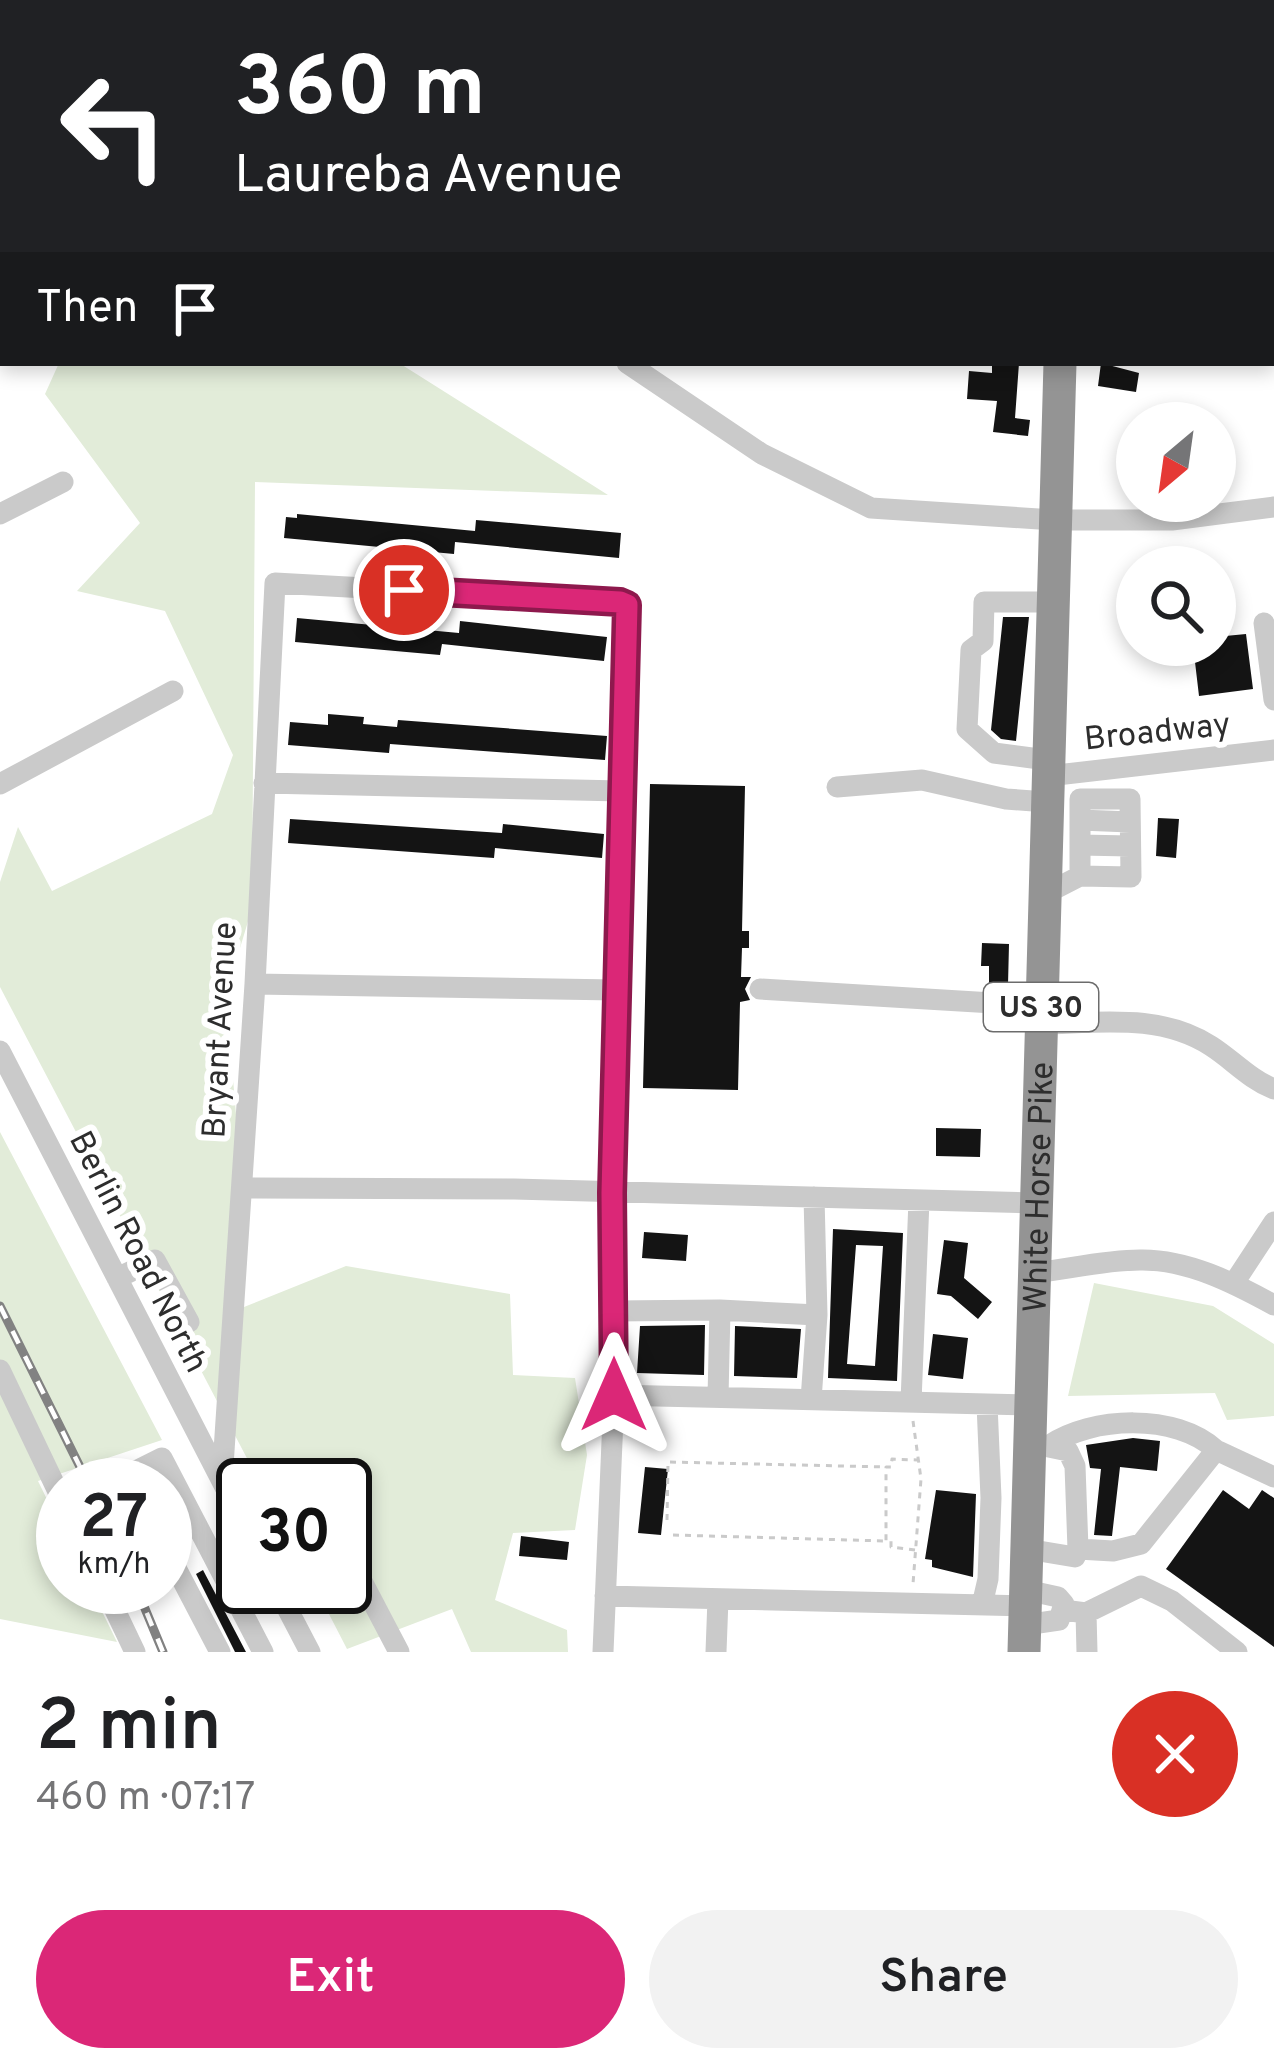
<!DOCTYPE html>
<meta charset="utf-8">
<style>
body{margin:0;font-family:Overpass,sans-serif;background:#f2f2f2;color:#202124;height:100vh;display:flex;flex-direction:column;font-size:45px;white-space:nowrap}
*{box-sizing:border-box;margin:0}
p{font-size:39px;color:#757577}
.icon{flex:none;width:66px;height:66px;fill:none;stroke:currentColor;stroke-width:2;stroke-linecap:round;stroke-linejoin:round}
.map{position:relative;height:1652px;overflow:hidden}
.side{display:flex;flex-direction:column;background:#fff;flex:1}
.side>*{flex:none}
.banner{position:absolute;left:0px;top:0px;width:1275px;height:366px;box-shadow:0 6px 18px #0003;background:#202124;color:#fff;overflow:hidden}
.needle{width:78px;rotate:209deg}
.buttons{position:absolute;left:1116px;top:402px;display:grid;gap:24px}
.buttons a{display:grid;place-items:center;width:120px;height:120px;border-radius:50%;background:#fff;box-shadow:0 6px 18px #0003;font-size:60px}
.speed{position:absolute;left:36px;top:1458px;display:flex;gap:24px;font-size:60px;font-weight:700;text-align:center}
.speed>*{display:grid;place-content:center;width:156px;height:156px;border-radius:50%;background:#fff;box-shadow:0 6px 18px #0003;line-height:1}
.speed small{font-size:30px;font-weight:400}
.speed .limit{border:6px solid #111;border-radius:18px;background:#fff;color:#111}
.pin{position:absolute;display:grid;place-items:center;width:102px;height:102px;color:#fff;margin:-51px;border:6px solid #fff;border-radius:50%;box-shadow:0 3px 12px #0007}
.me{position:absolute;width:132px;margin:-66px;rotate:0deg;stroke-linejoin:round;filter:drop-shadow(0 0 9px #0008)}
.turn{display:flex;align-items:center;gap:42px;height:252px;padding:0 36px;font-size:54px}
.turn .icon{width:156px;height:156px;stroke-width:2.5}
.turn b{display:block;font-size:84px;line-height:102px}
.then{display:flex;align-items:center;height:114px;padding:0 36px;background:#0003;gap:24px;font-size:45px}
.round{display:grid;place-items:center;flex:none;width:126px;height:126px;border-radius:63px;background:#f2f2f2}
.head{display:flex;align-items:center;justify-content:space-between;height:204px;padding:0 36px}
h1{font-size:72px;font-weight:600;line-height:90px}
.button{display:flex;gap:24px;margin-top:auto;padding:24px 36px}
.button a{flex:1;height:138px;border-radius:72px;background:#db2777;color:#fff;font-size:48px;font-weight:600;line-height:138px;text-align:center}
.button a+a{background:#f2f2f2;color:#202124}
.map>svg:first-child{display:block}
</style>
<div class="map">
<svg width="1274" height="1652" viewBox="0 0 1274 1652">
<rect width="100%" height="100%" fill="#fff"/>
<path fill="#e2ecd9" d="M59,363H399L608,495L255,482L252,908L226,995L240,1162L239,1309L346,1266L510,1294L513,1375L575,1378L587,1455L575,1530L513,1533L495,1600L567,1630L568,1652H471L452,1609L347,1649L315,1587H345V1485H261L0,987V882L18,827L52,891L212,814L233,755L165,611L77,591L140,523L45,394Z
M0,1132L162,1440L38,1481L63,1532V1587H90L117,1642L0,1619Z
M1094,1283L1213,1306L1274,1344V1416L1227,1420L1215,1393L1068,1396Z"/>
<path fill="#141414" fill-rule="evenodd" d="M992,363H1019L1015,418L1030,420L1028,436L993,432L997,401L967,399L969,371L992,373Z
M1101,363L1139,373L1136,392L1098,386Z
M297,514L475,531L476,520L621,533L619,558L455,542L454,554L284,538L286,517L297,518Z
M1003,617H1029L1016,741L1001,739L991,730Z
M297,618L459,633L460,621L607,637L604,661L442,644L440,655L295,642Z
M1246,634L1253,689L1199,696L1193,645H1215V637Z
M328,714L364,717L363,724L397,727L398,720L607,736L605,760L390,744L389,753L288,745L290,722L328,725Z
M650,784L745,786L742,931H749V948H742L741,977H751L745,989L750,1000L740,1002L738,1090L643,1088Z
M1158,818L1179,819L1176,858L1156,856Z
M290,819L502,833L503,824L604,834L602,858L495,848L494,858L288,843Z
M982,943L1009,944L1008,985L989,984V966H981Z
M936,1128L981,1129L980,1157L936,1156Z
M833,1229L903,1233L897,1381L828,1378ZM856,1245L883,1246L875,1366L847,1364Z
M644,1232L688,1235L686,1261L642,1258Z
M944,1240L968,1243L964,1278L992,1302L978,1319L951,1296L937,1294Z
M705,1325L704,1375L637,1373L640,1326Z
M735,1326L801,1329L797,1378L734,1376Z
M933,1334L968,1338L963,1379L928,1375Z
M1133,1438L1160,1441L1157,1471L1120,1467L1112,1536L1094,1535L1101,1469L1090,1468L1086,1445Z
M645,1467L668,1469L661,1535L638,1533Z
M936,1490L976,1494L973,1577L932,1567V1560L925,1559Z
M1223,1490L1249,1509L1262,1490L1274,1498V1647L1166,1569Z
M521,1536L569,1542L567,1560L519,1556Z
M203,1570L246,1652H235L196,1574Z"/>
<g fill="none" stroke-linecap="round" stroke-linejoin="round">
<path stroke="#cacaca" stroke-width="3" stroke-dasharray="6 6" stroke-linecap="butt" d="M913,1421L921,1479L913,1584
M667,1520L668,1462L886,1467
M673,1535L886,1541
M915,1550L891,1547V1541H886V1467H891L892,1459L917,1460"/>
<path stroke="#cacaca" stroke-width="21" d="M839,0L846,3
M319,3L320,0
M617,3L618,0
M1165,3V0
M1272,33H1274
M1272,131L1274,133
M0,247L3,245
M1272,271L1274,270
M627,363L762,454L871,508L1054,520H1172L1274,507
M0,514L63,482
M1264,623L1274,700
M1047,760L994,753L967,729L971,650L983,641L984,602H1052
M1048,776L1274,750
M264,783L621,791
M0,784L173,691
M837,787L922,780L1006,799L1047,802
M1080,820L1130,822
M1080,845L1130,846
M1045,894L1080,876L1131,877L1130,799H1080V876
M255,984L616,990
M760,989L1042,1006L1041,1024C1099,1023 1160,1013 1211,1046C1233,1060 1249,1079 1274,1089
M0,1051L243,1522
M242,1188L514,1189L1037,1203
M1035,1273C1069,1269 1105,1260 1140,1260C1187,1259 1234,1283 1274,1305
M117,1278L155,1260L189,1322
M1234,1283L1274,1222
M614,1311L720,1310
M0,1370L63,1502
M614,1395L1033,1405
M718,1397L720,1310L817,1315L814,1197
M811,1400L817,1315
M911,1402L919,1200
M1048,1446C1092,1416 1176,1413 1216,1450L1141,1544L1113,1551L1078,1549
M1216,1450L1274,1477
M222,1481L255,984L275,583L620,602L627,605L629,631L621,791L612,1193L614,1395L603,1652
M311,1481L313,1485
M133,1485L128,1475L162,1458L263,1652
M165,1547L220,1652
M345,1549L399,1652
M1027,1549L1075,1557L1078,1549L1075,1466L1068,1451L1044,1446
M104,1587L135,1652
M276,1587L310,1652
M605,1596L1025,1606
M982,1605L988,1579L991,1498L987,1404
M1063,1610L1086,1613L1141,1586L1172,1601L1237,1652
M1086,1613L1087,1652
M1025,1625L1059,1620L1064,1604L1058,1597L1026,1590
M716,1652L718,1599"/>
<g stroke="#949494" stroke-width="33">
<path d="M1072,3V0"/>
<path id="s1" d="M1024,1652L1060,363"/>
</g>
<g stroke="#828282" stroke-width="9">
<path id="rail" d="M0,1306L89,1485
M136,1587L163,1652"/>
</g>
<use href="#rail" stroke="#fff" stroke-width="4.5" stroke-dasharray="14" stroke-linecap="butt"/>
</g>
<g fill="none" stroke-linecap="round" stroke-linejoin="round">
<g stroke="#8e194d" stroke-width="30">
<path id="route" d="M404,590L620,602L627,605L612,1193L614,1395"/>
</g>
<use href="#route" stroke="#db2777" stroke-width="21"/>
</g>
<g text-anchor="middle" stroke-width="12" stroke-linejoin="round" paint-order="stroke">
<rect fill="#fff" stroke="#6c6c6c" stroke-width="3" x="984" y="983" width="114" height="48" rx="9"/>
<g font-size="30" font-weight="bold" fill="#2d2d2d">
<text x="1041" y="1017">US 30</text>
</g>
<g font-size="33" fill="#2d2d2d" stroke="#fff">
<text transform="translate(1157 730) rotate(-6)" y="12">Broadway</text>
<text transform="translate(218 1030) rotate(-87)" y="12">Bryant Avenue</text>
<text dy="12" stroke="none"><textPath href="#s1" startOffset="465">White Horse Pike</textPath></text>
<text transform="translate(140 1251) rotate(63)" y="12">Berlin Road North</text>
</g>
</g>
</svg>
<div class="buttons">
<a><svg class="needle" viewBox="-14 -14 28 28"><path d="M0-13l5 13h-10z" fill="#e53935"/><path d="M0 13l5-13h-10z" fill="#757577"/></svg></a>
<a><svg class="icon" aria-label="search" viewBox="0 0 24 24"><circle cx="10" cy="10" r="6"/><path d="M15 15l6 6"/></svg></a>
</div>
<div class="speed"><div>27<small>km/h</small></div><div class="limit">30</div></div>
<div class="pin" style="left:404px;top:590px;background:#d93025"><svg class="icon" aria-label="arrive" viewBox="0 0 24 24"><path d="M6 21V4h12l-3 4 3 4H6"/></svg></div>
<svg class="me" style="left:614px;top:1395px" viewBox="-20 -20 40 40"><path d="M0-17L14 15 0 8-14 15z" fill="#db2777" stroke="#fff" stroke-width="4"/></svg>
<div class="banner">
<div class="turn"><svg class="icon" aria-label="left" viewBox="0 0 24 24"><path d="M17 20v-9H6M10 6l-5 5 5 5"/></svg><div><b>360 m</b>Laureba Avenue</div></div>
<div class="then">Then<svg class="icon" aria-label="arrive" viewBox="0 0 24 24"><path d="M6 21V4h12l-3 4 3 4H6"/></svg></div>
</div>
</div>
<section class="side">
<div class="head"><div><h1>2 min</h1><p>460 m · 07:17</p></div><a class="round" style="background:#d93025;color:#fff"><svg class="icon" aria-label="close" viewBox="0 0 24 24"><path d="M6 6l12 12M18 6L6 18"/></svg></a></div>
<div class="button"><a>Exit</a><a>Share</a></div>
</section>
